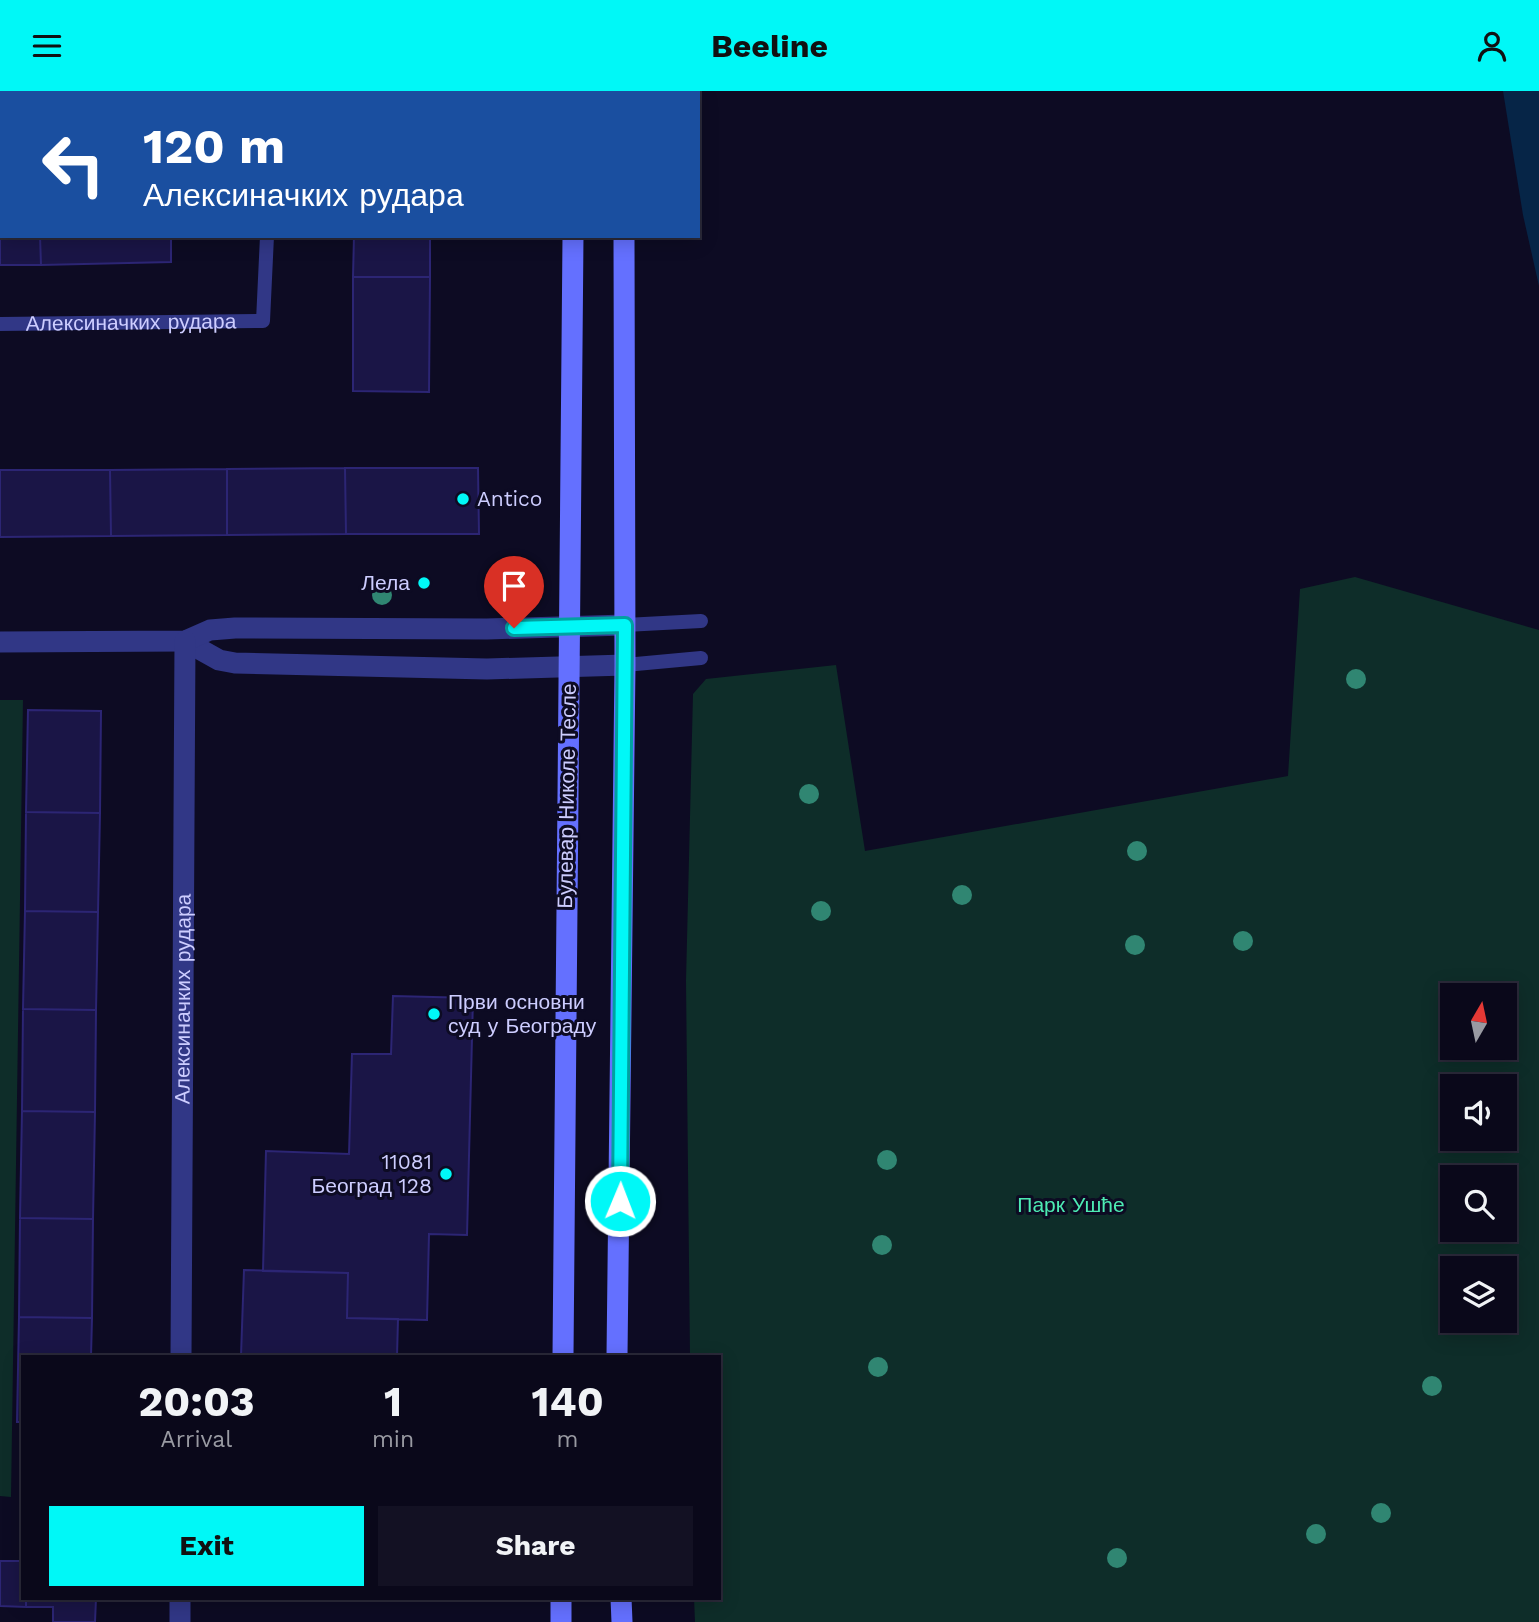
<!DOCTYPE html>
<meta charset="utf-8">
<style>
body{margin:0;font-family:"Work Sans",sans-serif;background:#131123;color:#f1f3f6;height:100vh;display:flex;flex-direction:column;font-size:26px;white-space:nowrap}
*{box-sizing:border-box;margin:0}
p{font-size:23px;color:#999aa2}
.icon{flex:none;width:38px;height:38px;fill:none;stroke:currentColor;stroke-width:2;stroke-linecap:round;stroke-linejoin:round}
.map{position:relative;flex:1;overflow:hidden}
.details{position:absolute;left:21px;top:1264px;width:700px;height:245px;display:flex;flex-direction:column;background:#0a081a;border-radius:0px;box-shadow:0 4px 18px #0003,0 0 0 2px #2a2939}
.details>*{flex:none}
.banner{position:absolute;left:0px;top:0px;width:700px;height:147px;box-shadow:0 4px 18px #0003,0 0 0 2px #2a2939;background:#1a4fa0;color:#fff;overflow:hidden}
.needle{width:46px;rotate:9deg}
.tools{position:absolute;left:1440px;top:892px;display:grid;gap:14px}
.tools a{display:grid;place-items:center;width:77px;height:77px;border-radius:0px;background:#0a081a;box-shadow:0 4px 18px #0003,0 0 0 2px #2a2939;font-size:35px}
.pin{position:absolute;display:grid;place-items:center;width:60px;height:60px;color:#fff;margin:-72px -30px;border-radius:50% 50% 50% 0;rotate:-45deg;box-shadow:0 0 7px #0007}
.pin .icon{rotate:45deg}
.me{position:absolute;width:77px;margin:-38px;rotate:1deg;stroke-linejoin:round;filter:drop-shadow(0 0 5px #0008)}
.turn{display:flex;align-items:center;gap:24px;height:147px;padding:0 28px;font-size:32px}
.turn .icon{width:91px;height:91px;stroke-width:2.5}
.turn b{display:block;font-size:49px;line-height:60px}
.eta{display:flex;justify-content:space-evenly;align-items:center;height:119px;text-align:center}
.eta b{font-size:42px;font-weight:700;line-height:49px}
.action{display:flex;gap:14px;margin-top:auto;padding:14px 28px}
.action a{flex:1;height:80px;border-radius:0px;background:#00f8f7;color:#111;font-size:28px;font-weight:700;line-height:80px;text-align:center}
.action a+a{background:#131123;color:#f1f3f6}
header{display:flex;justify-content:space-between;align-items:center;height:91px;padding:0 28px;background:#00f8f7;color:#111;font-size:32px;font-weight:700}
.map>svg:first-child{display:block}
</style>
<header><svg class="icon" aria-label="menu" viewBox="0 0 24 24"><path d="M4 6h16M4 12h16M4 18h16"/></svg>Beeline<svg class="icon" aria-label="person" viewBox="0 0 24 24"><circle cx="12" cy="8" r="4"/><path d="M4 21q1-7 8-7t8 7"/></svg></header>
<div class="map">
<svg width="1539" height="1531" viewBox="0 0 1539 1531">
<rect width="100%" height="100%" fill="#0d0b23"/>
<path fill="#0e2d29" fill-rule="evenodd" d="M1355,486L1539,539V1531H695L694,1507H719V1265H690L686,890L693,603L706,588L836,574L865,760L1288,685L1300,498ZM1452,905H1505V957H1452ZM1452,996H1505V1048H1452ZM1452,1087H1505V1139H1452ZM1452,1178H1505V1230H1452Z
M0,609H23L11,1406L0,1405Z"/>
<path fill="#062547" d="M1503,0H1539V195L1523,124Z"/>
<path fill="#1a1546" stroke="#2c2574" stroke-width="2" d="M60,0H216V2H60Z
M355,0H431V2H355Z
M0,113L2,145H40L41,174H0Z
M40,145H171V171L41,174Z
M354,145H430V186H353Z
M353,186H430L429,301L353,300Z
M345,377H478L479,443H346Z
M345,377L346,443L227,444V378Z
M227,378V444L111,445L110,379Z
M0,379H110L111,445L0,446Z
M28,619L101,620L100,722L26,721Z
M26,721L100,722L98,821L25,820Z
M25,820L98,821L96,919L23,918Z
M393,905L473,907L467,1144L429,1143L427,1229L347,1227L348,1182L263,1180L266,1060L349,1063L352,963H391Z
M23,918L96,919L95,1021L22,1020Z
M22,1020L95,1021L93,1128L20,1127Z
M20,1127L93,1128L92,1227L19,1226Z
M244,1179L348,1182L347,1227L398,1228L397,1265H241Z
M19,1226L92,1227L91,1265H23V1331H17Z
M0,1470H23V1507H26V1516L0,1515Z
M26,1507H96L95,1531H53V1516H26Z"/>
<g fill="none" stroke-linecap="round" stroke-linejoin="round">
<g stroke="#313786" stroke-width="14">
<path d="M273,2V0"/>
<path d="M0,46H2"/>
<path id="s1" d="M0,233L263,230L267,145"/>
<path d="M625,534L701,530"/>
<path d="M625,574L701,567"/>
</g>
<g stroke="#313786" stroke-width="21">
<path d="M185,550L219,569L235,572L487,578L625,574"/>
<path d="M0,551L185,550L210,539L235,537L487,538L625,534"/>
<path id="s2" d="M181,1265L185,550"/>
<path d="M180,1531V1507"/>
</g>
<path stroke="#6470ff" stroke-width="21" d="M575,2V0
M625,2V0
M563,1265L573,145
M617,1265L625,574L624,145
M621,1507L622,1531
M561,1531V1507"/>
</g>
<g fill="#308672">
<circle cx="382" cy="504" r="10"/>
<circle cx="1356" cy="588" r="10"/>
<circle cx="809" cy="703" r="10"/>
<circle cx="1137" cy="760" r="10"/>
<circle cx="962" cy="804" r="10"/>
<circle cx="821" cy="820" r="10"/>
<circle cx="1243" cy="850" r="10"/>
<circle cx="1135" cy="854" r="10"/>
<circle cx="887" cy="1069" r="10"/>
<circle cx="882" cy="1154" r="10"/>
<circle cx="878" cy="1276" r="10"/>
<circle cx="1432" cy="1295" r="10"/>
<circle cx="1381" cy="1422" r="10"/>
<circle cx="1316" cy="1443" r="10"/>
<circle cx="1117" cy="1467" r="10"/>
</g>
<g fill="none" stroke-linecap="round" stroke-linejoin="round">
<g stroke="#00a1a1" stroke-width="18">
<path id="route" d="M514,537L625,534L620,1110"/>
</g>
<use href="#route" stroke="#00f8f7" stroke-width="12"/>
</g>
<g fill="#00f8f7" stroke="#0d0b23" stroke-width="2.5">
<circle cx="463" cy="408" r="7"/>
<circle cx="424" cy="492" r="7"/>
<circle cx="434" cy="923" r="7"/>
<circle cx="446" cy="1083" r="7"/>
</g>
<g text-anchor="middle" stroke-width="6" stroke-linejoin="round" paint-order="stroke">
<g font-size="21" fill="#cdcdff" stroke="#0d0b23">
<text dy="7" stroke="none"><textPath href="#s1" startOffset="131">Алексиначких рудара</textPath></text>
<text transform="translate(567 705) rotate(-89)" y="7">Булевар Николе Тесле</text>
<text dy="7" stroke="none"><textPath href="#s2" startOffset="357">Алексиначких рудара</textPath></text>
</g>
<g font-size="21" fill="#cdcdff" stroke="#0d0b23" text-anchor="start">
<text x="477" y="415">Antico</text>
<text x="410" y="499" text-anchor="end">Лела</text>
<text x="448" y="918">Први основни<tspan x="448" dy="24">суд у Београду</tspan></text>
<text x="432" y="1078" text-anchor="end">11081<tspan x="432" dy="24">Београд 128</tspan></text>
</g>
<g font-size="21" fill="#4debb3" stroke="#0d0b23">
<text x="1071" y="1121">Парк Ушће</text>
</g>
</g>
</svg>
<div class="tools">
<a><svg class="needle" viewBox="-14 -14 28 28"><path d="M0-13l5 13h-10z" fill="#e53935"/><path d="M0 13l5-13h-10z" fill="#999aa2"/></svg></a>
<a><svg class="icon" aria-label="sound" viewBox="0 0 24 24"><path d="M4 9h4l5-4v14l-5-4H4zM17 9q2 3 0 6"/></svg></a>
<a><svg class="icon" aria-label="search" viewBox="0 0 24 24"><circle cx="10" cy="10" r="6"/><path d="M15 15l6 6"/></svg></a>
<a><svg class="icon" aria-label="layers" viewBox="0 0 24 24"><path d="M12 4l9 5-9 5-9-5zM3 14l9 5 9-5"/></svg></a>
</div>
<div class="pin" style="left:514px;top:537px;background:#d93025"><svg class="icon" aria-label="arrive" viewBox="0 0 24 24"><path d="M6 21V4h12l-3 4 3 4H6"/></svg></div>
<svg class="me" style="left:620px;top:1110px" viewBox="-20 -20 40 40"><circle r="17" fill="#00f8f7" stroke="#fff" stroke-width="3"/><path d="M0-11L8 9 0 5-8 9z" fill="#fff"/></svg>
<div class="banner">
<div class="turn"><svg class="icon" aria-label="left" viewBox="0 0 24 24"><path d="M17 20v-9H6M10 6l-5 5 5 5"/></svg><div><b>120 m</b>Алексиначких рудара</div></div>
</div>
<section class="details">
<div class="eta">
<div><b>20:03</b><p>Arrival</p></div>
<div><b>1</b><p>min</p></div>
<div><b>140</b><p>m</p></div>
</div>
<div class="action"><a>Exit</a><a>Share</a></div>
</section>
</div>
